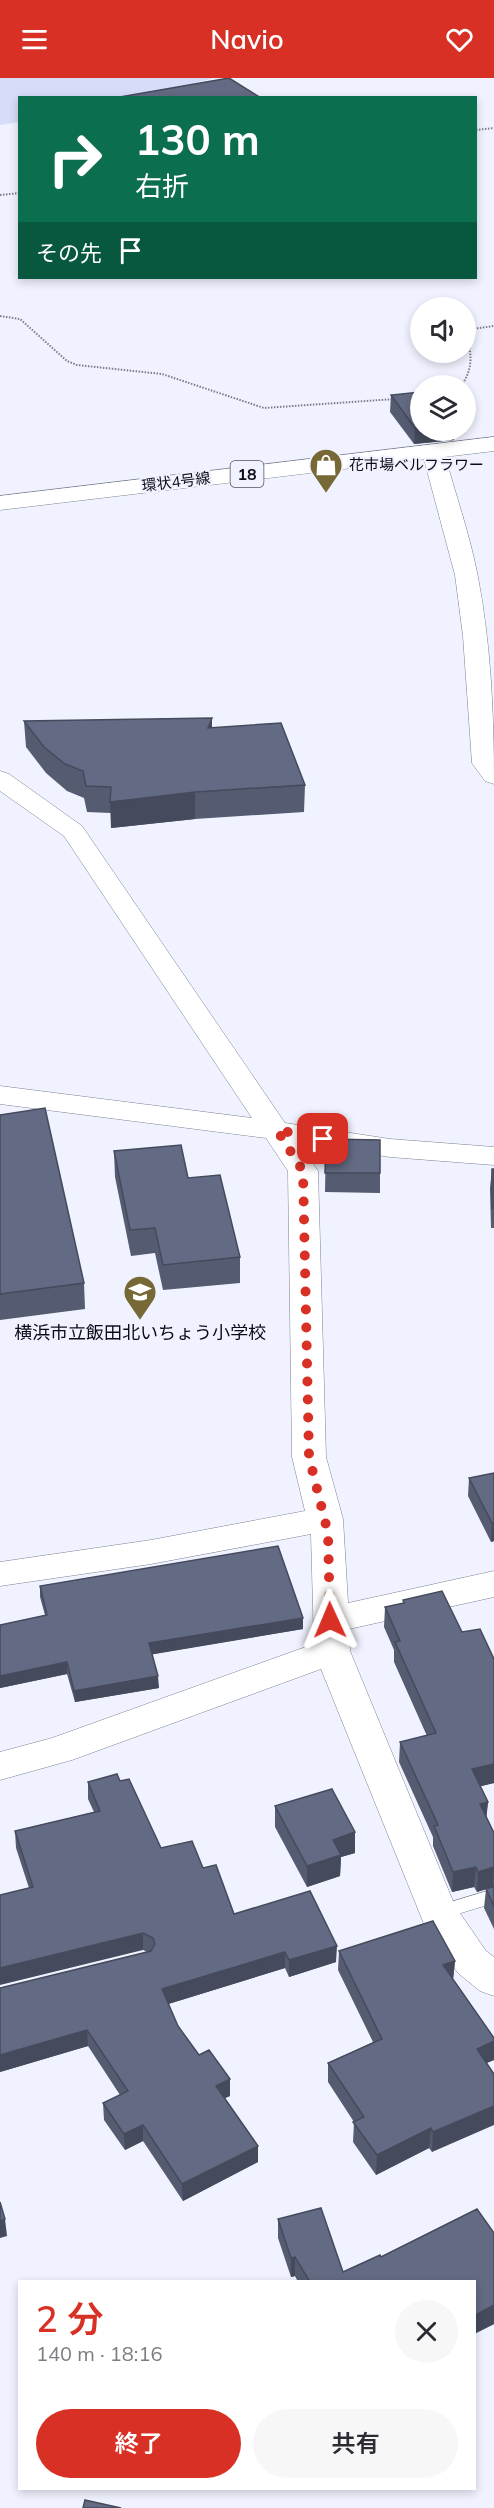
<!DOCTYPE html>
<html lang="ja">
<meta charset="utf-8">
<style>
body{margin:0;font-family:Mulish,"Noto Sans JP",sans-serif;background:#f7f7f7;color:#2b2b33;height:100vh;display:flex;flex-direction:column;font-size:22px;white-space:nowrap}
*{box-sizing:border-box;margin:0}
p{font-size:20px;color:#7c7c81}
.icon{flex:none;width:33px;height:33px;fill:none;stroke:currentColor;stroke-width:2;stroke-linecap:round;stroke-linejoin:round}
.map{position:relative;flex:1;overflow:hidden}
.details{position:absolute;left:18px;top:2202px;width:458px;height:210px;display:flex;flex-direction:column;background:#fff;border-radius:0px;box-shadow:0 3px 9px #0003}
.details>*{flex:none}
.top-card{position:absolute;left:18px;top:18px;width:459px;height:183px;border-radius:0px;box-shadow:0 3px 9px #0003;background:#0b6e4f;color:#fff;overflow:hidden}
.tools{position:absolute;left:410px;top:219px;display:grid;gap:12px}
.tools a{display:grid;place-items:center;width:66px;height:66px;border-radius:50%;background:#fff;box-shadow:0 3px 9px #0003;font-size:30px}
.pin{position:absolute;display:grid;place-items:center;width:51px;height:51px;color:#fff;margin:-26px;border-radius:12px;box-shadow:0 3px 9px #0006}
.me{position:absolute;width:66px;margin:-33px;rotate:359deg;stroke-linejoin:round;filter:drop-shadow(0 0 4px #0008)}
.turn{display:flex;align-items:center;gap:21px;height:126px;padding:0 18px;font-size:27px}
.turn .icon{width:78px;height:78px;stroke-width:2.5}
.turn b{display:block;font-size:42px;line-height:51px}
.then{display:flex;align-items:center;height:57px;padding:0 18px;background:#0003;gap:12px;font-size:22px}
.round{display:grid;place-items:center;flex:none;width:63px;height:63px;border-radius:32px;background:#f7f7f7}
.head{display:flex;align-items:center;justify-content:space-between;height:102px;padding:0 18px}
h1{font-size:36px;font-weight:600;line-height:45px;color:#d93025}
.button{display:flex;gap:12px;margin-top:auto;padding:12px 18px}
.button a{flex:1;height:69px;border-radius:36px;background:#d93025;color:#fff;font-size:24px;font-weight:600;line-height:69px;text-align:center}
.button a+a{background:#f7f7f7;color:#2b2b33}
header{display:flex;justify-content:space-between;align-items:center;height:78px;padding:0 18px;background:#d93025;color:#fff;font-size:27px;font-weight:600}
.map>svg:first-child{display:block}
</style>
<header><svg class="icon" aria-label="menu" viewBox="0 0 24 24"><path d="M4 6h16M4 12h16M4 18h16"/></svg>Navio<svg class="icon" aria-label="heart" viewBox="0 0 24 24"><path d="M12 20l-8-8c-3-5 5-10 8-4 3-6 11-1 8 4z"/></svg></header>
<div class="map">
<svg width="494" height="2430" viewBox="0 0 494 2430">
<rect width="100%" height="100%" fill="#f0f3ff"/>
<path fill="#d5ddf8" d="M0,0H214L145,19L20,20L19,44L0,47Z"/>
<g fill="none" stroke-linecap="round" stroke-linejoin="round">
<g stroke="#7c8092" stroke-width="1">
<path id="lane" d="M494,1811V1825L438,1842L431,1840L429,1835L431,1830Z"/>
</g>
<g stroke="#7c8092" stroke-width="1">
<path id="street" d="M433,368L441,369L444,374C455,415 470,457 478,499C491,567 494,636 494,706L485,703L472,685L463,558L455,497L422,374L425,369Z
M0,693L9,696L82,748L285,1045L390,1061L494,1069V1087L390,1079L299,1065L318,1093L326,1379L343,1441L348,1525L494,1493V1519L349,1551L350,1573L455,1828L486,1873L494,1879V1918L480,1913L458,1895L424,1846L321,1591L72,1682L0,1702V1674L52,1660L314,1566L311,1456L151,1486L0,1508V1484L151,1462L305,1433L292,1379L288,1093L266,1060L0,1026V1008L252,1040L64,758L0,713Z"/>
</g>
<g stroke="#7c8092" stroke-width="1">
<path id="primary" d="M494,359V373L0,432V418Z"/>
</g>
<path stroke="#7b7d86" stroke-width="2" stroke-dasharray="1.5 1.5" stroke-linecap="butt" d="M476,52L494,50
M0,117L20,115
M0,238L20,241L67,283L77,287L162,296L264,330L395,321
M465,252L494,248
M461,308C474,290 472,274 465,254"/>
<use href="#lane" fill="#fff" fill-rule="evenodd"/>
<use href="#street" fill="#fff" fill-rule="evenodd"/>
<use href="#primary" fill="#fff" fill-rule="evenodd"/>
</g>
<path fill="#555b71" d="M391,317L454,362L414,366L390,334Z
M24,643L212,650L305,707L304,734L195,741L111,750V735L87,734L84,720L67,713L46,695L26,669Z
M0,1037L84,1205L85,1231L0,1242Z
M326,1061L380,1095V1115L325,1114Z
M114,1073L188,1100L240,1179V1205L163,1212L155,1175L131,1178L115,1099Z
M492,1091H494V1150H491L490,1110Z
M494,1395V1463L491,1464L468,1418L469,1400Z
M40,1508L303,1551L152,1576L159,1610L75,1624L67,1596L0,1610V1547L45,1537L40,1519Z
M403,1522L494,1705L480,1708L488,1724L486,1739L494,1755V1851L484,1830L486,1811L477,1814L474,1809L452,1814L433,1768V1759L399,1684L400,1664L427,1658L394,1584V1572L384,1549L385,1529L403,1525Z
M120,1703L161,1770L203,1790L234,1836L336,1884L289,1899L285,1890L168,1926L178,1948L199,1977L230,2001V2018L225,2020L258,2068V2084L183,2123L143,2063L125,2072L104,2042L103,2025L120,2017L88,1968L0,1994L147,1874L29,1810L16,1770L15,1753L94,1734L88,1721V1704Z
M275,1728L355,1775L341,1779L340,1798L307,1809L275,1749Z
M339,1873L455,1883L453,1901L494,1982L486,1985L432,2074L429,2070L376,2097L353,2064L354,2044L328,2004V1985L373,1964L338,1892Z
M278,2141L343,2194L381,2179L494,2155V2246L474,2256V2204H298L295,2198L291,2199L278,2160Z"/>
<path fill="#454a5c" d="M420,349V352H454V362L414,366L415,350Z
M212,640V666L208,650Z
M195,714V741L111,750L110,724Z
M492,1445H494V1463L491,1464Z
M303,1540V1551L149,1577V1565Z
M67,1584V1596L0,1610V1598Z
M158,1598L159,1610L75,1624L74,1613Z
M494,1686V1705L470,1711L472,1691Z
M488,1724L486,1744L480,1726Z
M355,1754V1775L341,1779L340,1798L307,1809V1788L333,1762Z
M476,1789L474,1809L452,1814L453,1794Z
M494,1789L493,1809L477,1814L478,1794Z
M143,1855V1872L0,1907V1890Z
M337,1868L336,1884L289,1899V1882Z
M285,1874V1890L162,1928V1911Z
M455,1883L453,1902L443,1887Z
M87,1952L88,1968L0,1994V1977Z
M494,1963V1982L475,1990L477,1971Z
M230,2001V2018L216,2024V2008Z
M494,2028V2047L432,2074L433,2054Z
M143,2047V2063L125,2072L124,2056Z
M431,2050L429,2070L376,2097L377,2077Z
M258,2068V2084L183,2123L182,2106Z
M5,2141L7,2158L0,2160V2143Z
M295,2179V2198L291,2199V2180Z
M494,2227V2246L474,2256V2238Z"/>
<path fill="#636a83" stroke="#454a5c" stroke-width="1.5" d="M229,0L261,20L120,19Z
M420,314V349L415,350L391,317Z
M212,640L208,650L281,645L305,707L195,714L110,724L111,709L86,708L83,693L65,686L44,669L24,643Z
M45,1030L84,1205L0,1216V1037Z
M326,1061L380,1062V1095H325Z
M181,1067L188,1100L220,1097L240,1179L163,1187L155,1150L130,1152L114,1073Z
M492,1091H494V1130H492Z
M494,1395V1445H492L469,1400Z
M278,1468L303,1540L149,1565L158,1598L74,1613L67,1584L0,1598V1547L47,1537L40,1508Z
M442,1513L462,1554L480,1551L494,1581V1686L472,1691L488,1724L480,1726L494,1755V1789L478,1794L476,1789L453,1794L434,1748L438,1747L400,1664L436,1655L395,1564L400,1563L385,1529L404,1525L403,1522Z
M117,1696L120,1703L129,1701L161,1770L192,1763L203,1790L216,1787L234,1836L310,1813L337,1868L289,1882L285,1874L162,1911L178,1948L199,1977L209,1972L230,2001L216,2008L258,2068L182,2106L143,2047L124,2056L103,2025L128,2013L87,1952L0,1977V1910L151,1873L155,1866L153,1860L143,1855L0,1890V1817L33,1809L15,1753L100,1733L88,1704Z
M332,1711L355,1754L333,1762L341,1777L307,1788L275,1728Z
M494,1808V1828L486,1811Z
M433,1843L455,1883L443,1887L494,1960V1963L477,1971L494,1996V2028L433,2054L431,2050L377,2077L353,2044L364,2039L328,1985L382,1961L339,1873Z
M0,2124L5,2141L0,2143Z
M321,2130L343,2194L380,2177L381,2179L477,2131L494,2155V2227L474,2238V2204H310L295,2179L291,2180L278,2141Z
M85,2422L121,2430H83Z"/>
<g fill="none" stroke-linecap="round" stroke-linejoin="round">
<path stroke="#d93025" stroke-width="10" stroke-dasharray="0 18" d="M323,1061L277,1052L303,1093L309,1379L328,1455L330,1542"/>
</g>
<defs>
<g id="shop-pin" transform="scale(1.725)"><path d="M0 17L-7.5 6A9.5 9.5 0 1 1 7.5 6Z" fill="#776936" stroke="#f0f3ff"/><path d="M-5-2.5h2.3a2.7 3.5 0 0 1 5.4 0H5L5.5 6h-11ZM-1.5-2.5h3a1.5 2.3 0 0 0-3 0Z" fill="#fff"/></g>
<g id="school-pin" transform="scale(1.725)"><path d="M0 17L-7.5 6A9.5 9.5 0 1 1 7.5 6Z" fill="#776936" stroke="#f0f3ff"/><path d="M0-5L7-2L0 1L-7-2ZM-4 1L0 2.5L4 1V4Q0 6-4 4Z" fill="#fff"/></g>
</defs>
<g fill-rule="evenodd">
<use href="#shop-pin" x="326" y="387"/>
<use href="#school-pin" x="140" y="1214"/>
</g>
<g text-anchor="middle" stroke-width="4.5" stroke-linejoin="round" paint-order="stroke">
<g font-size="15" fill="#0b0c13" stroke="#f0f3ff" text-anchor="start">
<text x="349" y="392">花市場ベルフラワー</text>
</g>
<g font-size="15" fill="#0b0c13" stroke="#f0f3ff">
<text transform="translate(176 404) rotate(-7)" y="5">環状4号線</text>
</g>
<rect fill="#f0f3ff" stroke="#50515a" stroke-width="1.5" x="230.5" y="383" width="33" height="26" rx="4.5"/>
<g font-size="16" font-weight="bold" fill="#0b0c13">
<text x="247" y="402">18</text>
</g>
<g font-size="18" fill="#0b0c13" stroke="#f0f3ff">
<text x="140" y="1261">横浜市立飯田北いちょう小学校</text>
</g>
</g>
</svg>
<div class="tools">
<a><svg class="icon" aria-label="sound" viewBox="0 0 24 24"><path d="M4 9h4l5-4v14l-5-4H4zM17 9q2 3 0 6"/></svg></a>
<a><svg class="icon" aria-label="layers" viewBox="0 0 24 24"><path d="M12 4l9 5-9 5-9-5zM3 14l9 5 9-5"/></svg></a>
</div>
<div class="pin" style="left:323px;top:1061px;background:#d93025"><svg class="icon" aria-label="arrive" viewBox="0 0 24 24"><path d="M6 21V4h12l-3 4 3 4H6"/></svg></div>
<svg class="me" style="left:330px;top:1542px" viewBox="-20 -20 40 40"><path d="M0-17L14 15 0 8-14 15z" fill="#d93025" stroke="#fff" stroke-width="4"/></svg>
<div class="top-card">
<div class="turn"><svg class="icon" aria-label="right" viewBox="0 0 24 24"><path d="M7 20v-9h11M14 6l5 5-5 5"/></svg><div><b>130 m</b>右折</div></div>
<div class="then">その先<svg class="icon" aria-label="arrive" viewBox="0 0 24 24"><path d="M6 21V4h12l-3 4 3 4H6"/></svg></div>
</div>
<section class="details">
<div class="head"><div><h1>2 分</h1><p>140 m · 18:16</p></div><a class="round"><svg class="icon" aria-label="close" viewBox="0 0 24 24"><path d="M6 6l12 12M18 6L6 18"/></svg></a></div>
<div class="button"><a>終了</a><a>共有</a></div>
</section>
</div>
